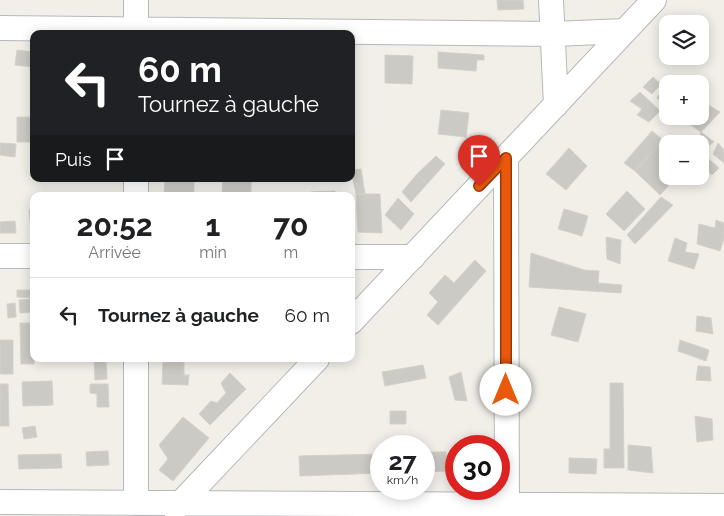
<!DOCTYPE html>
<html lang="fr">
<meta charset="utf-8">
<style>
body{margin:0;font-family:Raleway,sans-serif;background:#f6f6f6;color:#202124;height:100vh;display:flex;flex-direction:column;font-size:19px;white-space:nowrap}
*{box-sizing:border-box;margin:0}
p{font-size:16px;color:#757577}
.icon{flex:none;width:28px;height:28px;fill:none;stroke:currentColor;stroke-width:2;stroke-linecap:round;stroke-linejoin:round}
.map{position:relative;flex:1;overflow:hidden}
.details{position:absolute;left:30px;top:192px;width:325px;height:170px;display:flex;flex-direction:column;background:#fff;border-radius:10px;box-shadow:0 2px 12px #0003}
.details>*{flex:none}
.guide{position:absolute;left:30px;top:30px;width:325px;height:152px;border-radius:10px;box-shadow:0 2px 12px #0003;background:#202124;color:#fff;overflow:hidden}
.tools{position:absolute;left:659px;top:15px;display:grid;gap:10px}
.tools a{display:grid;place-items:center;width:50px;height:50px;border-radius:10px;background:#fff;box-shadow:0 2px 12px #0003;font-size:25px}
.speed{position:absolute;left:370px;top:435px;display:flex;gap:10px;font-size:25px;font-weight:700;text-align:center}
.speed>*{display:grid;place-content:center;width:65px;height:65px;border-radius:50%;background:#fff;box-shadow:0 2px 12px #0003;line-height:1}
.speed small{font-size:12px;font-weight:400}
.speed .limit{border:8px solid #d22;background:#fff;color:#111}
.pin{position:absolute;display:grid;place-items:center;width:42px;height:42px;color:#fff;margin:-51px -21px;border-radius:50% 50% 50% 0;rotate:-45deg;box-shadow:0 0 5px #0007}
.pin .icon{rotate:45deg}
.me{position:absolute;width:55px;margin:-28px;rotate:0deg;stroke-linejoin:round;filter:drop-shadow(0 0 4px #0008)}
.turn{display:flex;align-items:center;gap:18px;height:105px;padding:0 25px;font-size:22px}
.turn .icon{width:65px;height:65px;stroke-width:2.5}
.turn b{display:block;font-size:35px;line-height:42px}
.then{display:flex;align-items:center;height:48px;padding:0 25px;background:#0003;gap:10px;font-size:19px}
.eta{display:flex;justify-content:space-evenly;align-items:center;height:85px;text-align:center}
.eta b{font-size:30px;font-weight:700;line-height:35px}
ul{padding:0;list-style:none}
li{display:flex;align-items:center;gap:15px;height:75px;padding:0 25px;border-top:1px solid #e0e0e0}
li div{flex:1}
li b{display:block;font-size:19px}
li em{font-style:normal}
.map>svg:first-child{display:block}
</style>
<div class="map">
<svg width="724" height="516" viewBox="0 0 724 516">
<rect width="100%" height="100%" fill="#f1efe8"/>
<path fill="#cccac5" stroke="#d6d1c6" d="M497,0H523L524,9L498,10Z
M17,50L34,52V67L15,65Z
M438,52L484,55V60H477L476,71L438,68Z
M385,55L413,56L412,84L385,83Z
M653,77L661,84L652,94L643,87Z
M668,80L673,84H668V105L657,98Z
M640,92L660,111L649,122L637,115L642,109L630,101Z
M700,100L720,112L701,132L682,119L684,116H700Z
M441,110L469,113L466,137L438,134Z
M17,117H34V142H17Z
M652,131L663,140L635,171L624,163Z
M701,132L714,142L707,147L698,141Z
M663,140L668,144V176H677L660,195L635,171Z
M0,143L16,144L15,157L0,155Z
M718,143L724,150V163L713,154Z
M569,148L587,166L566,190L546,174Z
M704,155L719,168L712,175L700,165V158Z
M436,156L445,164L427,184L417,174Z
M361,169L365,194H356L351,170Z
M417,174L427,184L411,202L402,192Z
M165,179H194V196H164Z
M223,179H251V196H222Z
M335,191V196H311V192Z
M627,191L645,209L624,231L606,214Z
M356,194H380L382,233L358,232Z
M661,197L673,205L635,244L627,235Z
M398,198L414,214L401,230L385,215Z
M34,209V236H32L29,210Z
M564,209L588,216L582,236L558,229Z
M716,220L724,223V238L720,251L697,244L699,224L715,228Z
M15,221L16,233H0V222Z
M606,237L621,240L620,264L607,259Z
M675,238L687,243L685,252L699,254L694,269L668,261Z
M531,253L584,270L599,271L598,283L622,285L621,293L529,287Z
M475,260L486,271L438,325L427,315L438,302L429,293L445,275L454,283Z
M17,290H34V298L17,297Z
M34,299V312L20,313L19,300Z
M15,303L16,317L8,318L7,304Z
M559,307L586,314L578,342L551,335Z
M697,316L711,318L713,334L696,331Z
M20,323H33L34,364H21Z
M0,340H13V374H0Z
M680,340L709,350L706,361L678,351Z
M94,359H106L107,379L95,380Z
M163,362H184V375H189L188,385L162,384Z
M423,365L426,378L385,386L382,372Z
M698,366L710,367L711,381L696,380Z
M461,372L467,401L455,400L449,377Z
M230,373L246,389L210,425L199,414L211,401L217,403L226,393L221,383Z
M52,381L53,405L23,406L22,382Z
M610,383H623L624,468H604V449H610Z
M0,384H8L9,426H0Z
M90,384H108L109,407H97V394L90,393Z
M390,411H406V424H390Z
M695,416L712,419L713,440L697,442Z
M183,417L209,438L173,481L159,470L168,459L159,445Z
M35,426L37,437L24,439L22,428Z
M628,445L651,447L653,473L628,470Z
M108,451L109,465L87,466L86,452Z
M424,452H446L447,471L424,472Z
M61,454L62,468L19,469L18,455Z
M381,454V473L300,476L299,456Z
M569,458L597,459L596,474L569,473Z"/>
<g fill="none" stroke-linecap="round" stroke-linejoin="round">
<g stroke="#b5b8bc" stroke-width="26">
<path id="minor" d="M136,0V34
M551,0L556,105
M0,28L553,34L625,31
M506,158L507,516
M136,196V179
M0,256H34
M351,257H413
M351,322L654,0
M136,359V503
M0,502L724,506
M175,509L317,359"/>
</g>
<use href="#minor" stroke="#fff" stroke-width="24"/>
</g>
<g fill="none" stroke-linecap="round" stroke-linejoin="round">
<g stroke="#983908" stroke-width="12">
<path id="route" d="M479,186L506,158V390"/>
</g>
<use href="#route" stroke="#ea580c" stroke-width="9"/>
</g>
</svg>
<div class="tools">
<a><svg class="icon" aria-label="layers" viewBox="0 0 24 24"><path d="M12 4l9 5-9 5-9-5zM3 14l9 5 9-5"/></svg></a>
<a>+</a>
<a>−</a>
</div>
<div class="speed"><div>27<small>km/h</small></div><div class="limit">30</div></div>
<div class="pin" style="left:479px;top:186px;background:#d93025"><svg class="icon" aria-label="arrive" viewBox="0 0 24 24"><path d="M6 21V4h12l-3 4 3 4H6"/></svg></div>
<svg class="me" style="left:506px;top:390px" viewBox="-20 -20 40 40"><circle r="19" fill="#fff"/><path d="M0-13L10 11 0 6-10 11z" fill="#ea580c"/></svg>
<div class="guide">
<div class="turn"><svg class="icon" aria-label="left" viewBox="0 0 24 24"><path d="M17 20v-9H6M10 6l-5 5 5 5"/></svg><div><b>60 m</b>Tournez à gauche</div></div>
<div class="then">Puis<svg class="icon" aria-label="arrive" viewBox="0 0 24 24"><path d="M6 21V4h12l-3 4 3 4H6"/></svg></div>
</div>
<section class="details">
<div class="eta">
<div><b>20:52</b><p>Arrivée</p></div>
<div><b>1</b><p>min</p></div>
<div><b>70</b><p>m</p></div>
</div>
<ul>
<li><svg class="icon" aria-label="left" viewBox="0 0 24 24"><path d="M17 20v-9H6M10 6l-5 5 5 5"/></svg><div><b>Tournez à gauche</b></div><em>60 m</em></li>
</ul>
</section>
</div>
